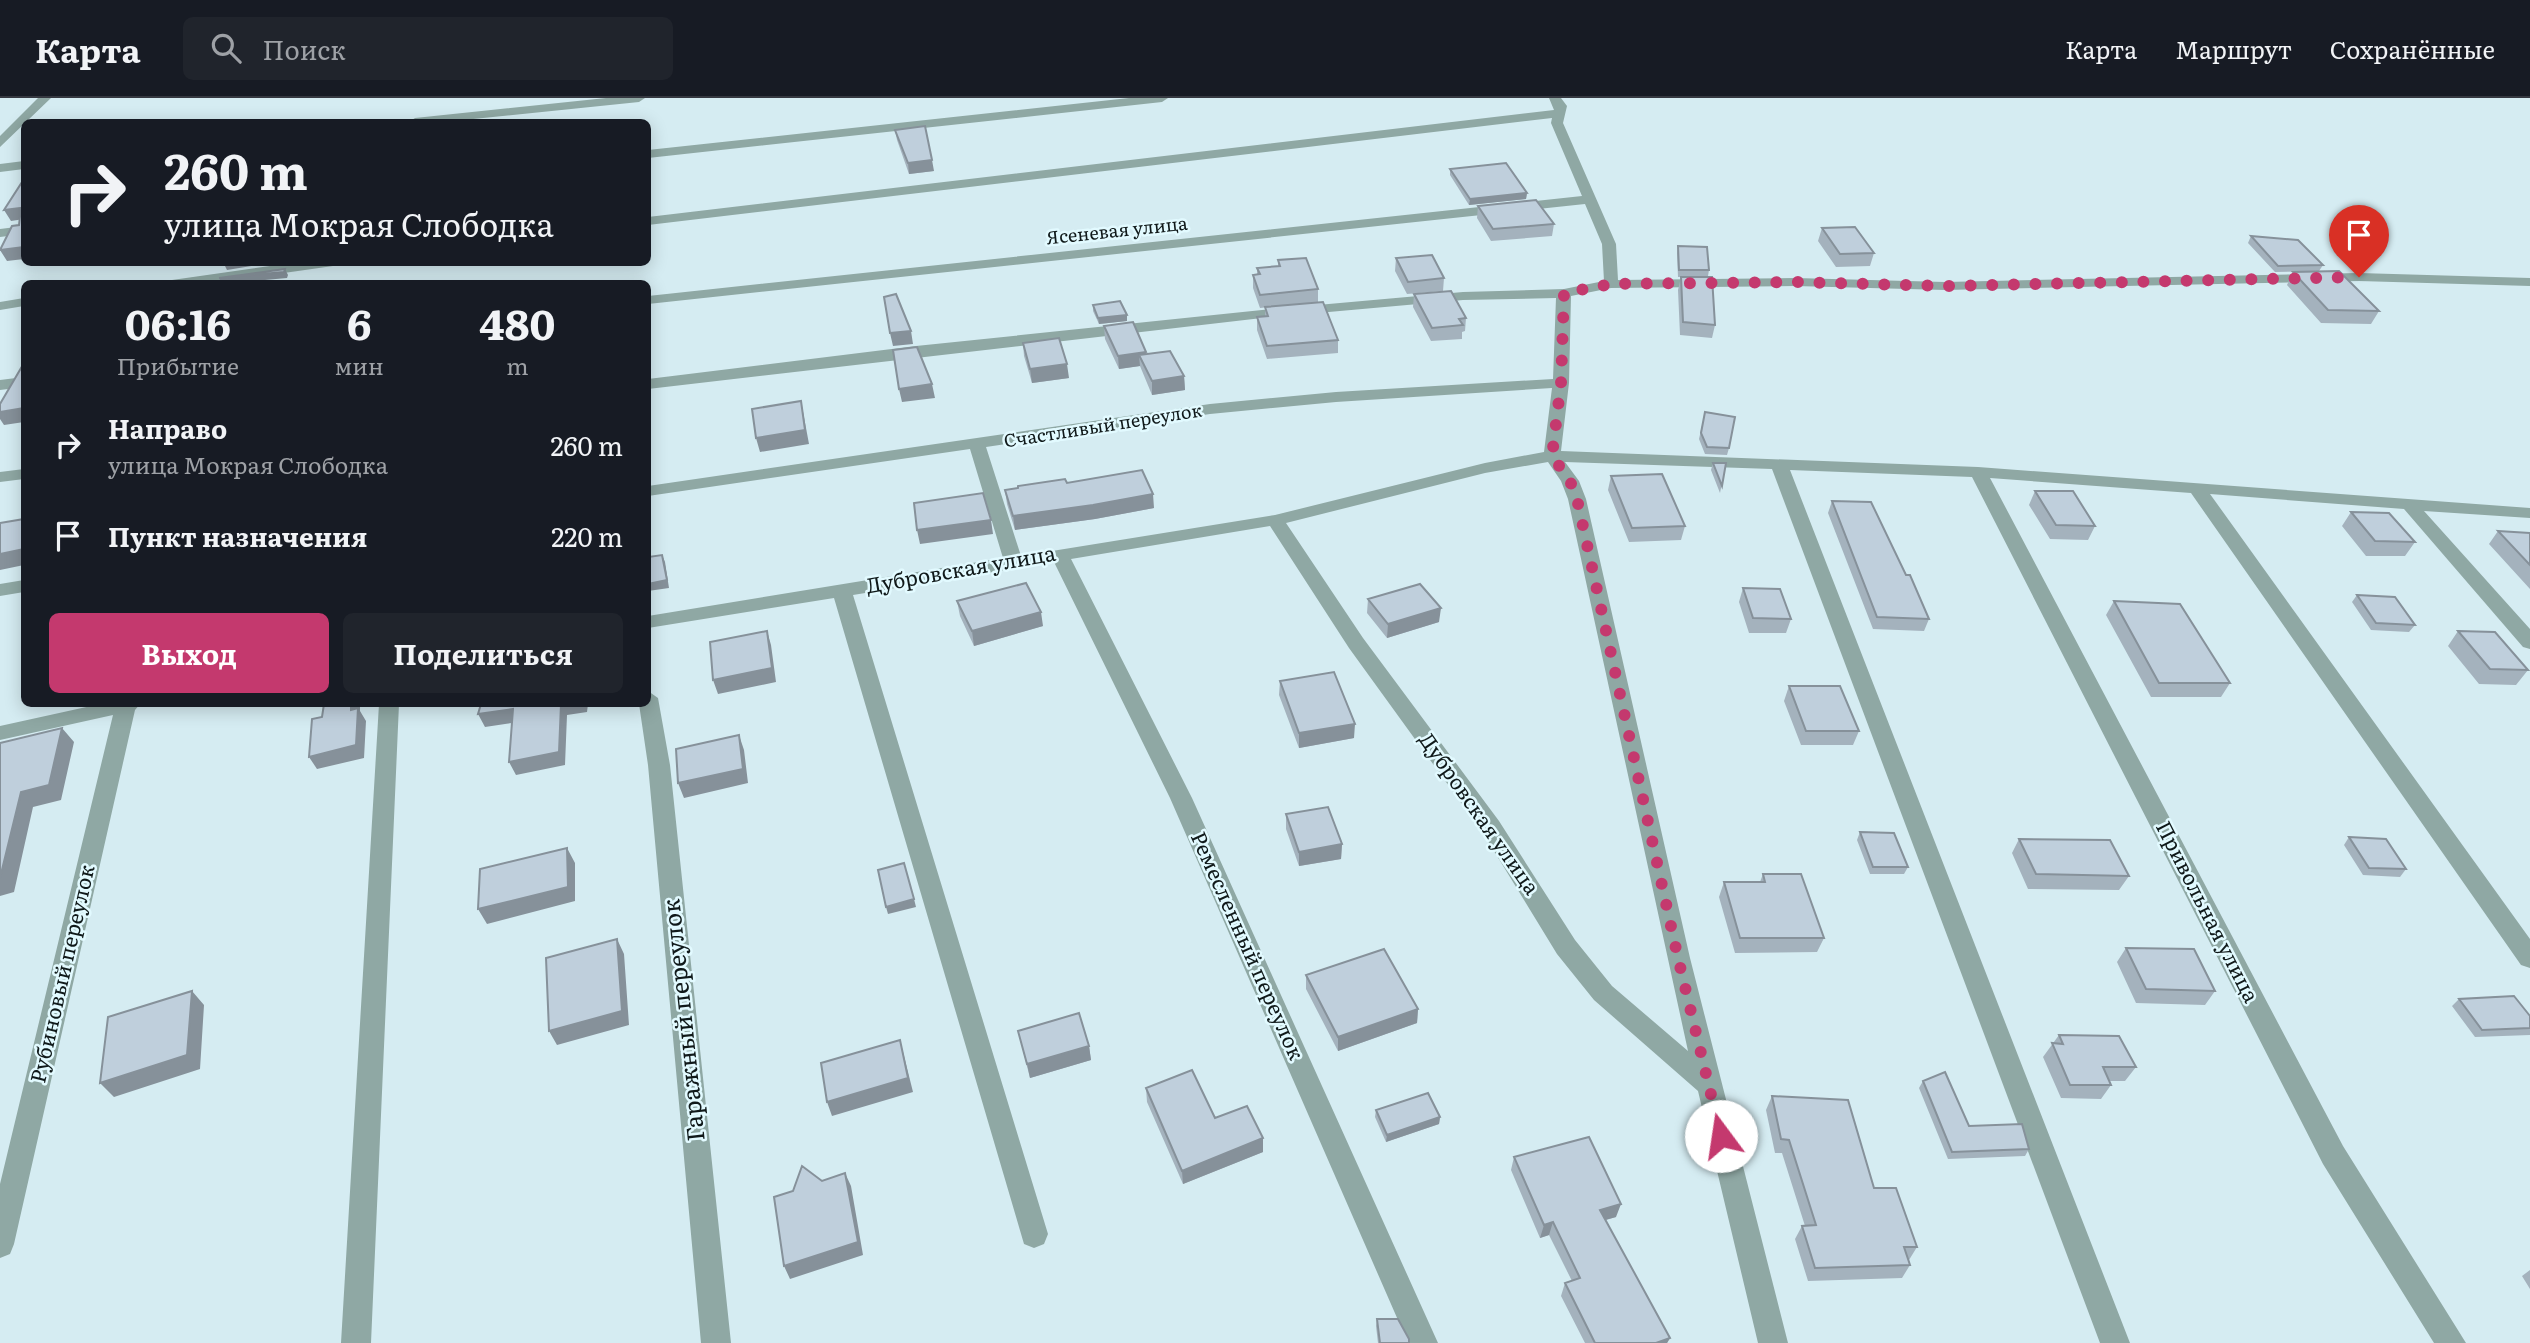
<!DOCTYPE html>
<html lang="ru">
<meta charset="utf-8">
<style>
body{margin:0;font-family:Literata,serif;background:#20242c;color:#f1f3f6;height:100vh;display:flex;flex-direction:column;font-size:26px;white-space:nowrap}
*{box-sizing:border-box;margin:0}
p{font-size:23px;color:#9ea1a6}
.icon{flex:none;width:38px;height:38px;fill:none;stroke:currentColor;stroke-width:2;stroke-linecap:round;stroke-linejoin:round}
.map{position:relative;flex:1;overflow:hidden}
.panel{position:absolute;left:21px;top:182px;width:630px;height:427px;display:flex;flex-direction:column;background:#171b24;border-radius:10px;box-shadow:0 4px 18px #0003}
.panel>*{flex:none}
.top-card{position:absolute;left:21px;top:21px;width:630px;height:147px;border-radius:10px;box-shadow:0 4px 18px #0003;background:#171b24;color:#f1f3f6;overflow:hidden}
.pin{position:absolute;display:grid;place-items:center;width:60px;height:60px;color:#fff;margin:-72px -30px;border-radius:50% 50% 50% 0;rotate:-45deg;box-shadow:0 0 7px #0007}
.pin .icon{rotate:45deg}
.me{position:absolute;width:77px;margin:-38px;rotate:346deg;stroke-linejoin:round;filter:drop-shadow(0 0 5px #0008)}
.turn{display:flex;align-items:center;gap:24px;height:147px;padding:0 28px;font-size:32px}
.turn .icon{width:91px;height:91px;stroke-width:2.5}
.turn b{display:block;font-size:49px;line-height:60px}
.eta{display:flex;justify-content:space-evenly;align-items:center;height:119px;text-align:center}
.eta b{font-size:42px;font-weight:700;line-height:49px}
.button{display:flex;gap:14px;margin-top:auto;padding:14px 28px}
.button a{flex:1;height:80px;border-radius:10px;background:#c4396e;color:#fff;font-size:28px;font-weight:700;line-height:80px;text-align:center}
.button a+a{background:#20242c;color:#f1f3f6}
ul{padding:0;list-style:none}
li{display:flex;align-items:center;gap:21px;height:91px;padding:0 28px}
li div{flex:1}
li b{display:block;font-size:26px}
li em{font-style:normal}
header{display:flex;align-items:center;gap:42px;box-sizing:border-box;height:98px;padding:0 35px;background:#171b24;border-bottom:2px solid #363941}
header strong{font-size:33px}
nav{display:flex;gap:38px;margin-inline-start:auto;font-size:24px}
.search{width:490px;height:63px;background:#20242c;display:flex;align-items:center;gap:18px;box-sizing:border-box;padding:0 24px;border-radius:10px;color:#9ea1a6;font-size:26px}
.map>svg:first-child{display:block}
</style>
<header>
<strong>Карта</strong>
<div class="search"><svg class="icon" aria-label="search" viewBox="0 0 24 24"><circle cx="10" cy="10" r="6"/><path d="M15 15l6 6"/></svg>Поиск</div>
<nav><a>Карта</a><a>Маршрут</a><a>Сохранённые</a></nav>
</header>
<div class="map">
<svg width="2530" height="1245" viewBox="0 0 2530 1245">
<rect width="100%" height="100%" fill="#d5ecf2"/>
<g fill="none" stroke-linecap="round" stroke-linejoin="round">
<path fill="#8fa8a4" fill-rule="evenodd" d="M38,0H51L0,49V38Z
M606,0H645L639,4L444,24H409L415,20Z
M1129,0H1168L1162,4L648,60V52Z
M1549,0H1561L1567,8L1563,25L1616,146L1618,182L1795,180L1945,184L2359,175L2530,180V188L2359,183L1945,192L1795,188L1611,190L1571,198L1569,285L1561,353L1978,369L2530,410V420L2424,413L2530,531V551L2523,549L2404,411L2210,396L2530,841V870L2521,867L2191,395L1990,380L2343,1048L2466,1245H2434L2323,1066L1972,379L1790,372L2130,1245H2100L1772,371L1565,364L1579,383L1586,401L1690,860L1788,1245H1758L1698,993L1594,902L1557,856L1483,735L1349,550L1270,428L1071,461L1192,700L1438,1245H1408L1170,700L1054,464L853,497L1048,1136L1044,1146L1034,1150L1024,1146L834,500L648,530V518L1003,460L970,351L648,398V388L1210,306L1336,294L1553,281L1556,200L1463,202L1262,220L648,291V281L916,248L1262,212L1463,194L1564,191L1604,183L1602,146L1585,106L648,206V198L1582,98L1551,25L1552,20L648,127V119L1554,12ZM1552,290L1544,354L1485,365L1275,417L1021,458L986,349L1210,316L1336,304ZM1548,364L1561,383L1568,401L1688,953L1612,888L1575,842L1499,723L1363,540L1286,425L1485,375Z
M24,63V71L0,74V66Z
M24,128V136L0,139V131Z
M298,164H340L333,168L207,186H165L172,182Z
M24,200V208L0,212V204Z
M24,279V289L0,292V282Z
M24,371V381L0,384V374Z
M24,482V494L0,498V486Z
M648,593L658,600L670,667L731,1245H701L648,667L639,606H648Z
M100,606H140L135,612L14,1146L10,1156L0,1160V1086L113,617L0,642V628Z
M379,606H399L371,1245H341Z"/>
</g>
<path fill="#a4b2bd" d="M895,32L934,73L909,76L897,42Z
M1450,71L1527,95L1526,101L1469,107L1450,77Z
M1478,108L1554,126L1552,138L1491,143L1477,120Z
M1822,130L1874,155L1870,168L1836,169L1818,143Z
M2251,138L2323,167L2319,173L2275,174L2248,145Z
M1678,148L1709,172L1708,178L1678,179L1677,155Z
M1396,160L1444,180L1443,193L1407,196L1395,173Z
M1278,162L1318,191V204L1260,210L1253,190V177L1257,176V170L1278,169Z
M2293,174L2379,213L2371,226L2321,225L2287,187Z
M1681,179L1715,227L1712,240L1680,237L1678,192Z
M1414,196L1466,220L1465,233L1462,234V241L1431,243L1413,209Z
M1093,207L1127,217V223L1099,226L1093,213Z
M1265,209L1338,242V255L1267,261L1257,232V219L1265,218Z
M1104,228L1146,256L1184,278L1185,292L1152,297L1140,268L1119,271L1105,241Z
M1023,245L1069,280L1032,285L1024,258Z
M1705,314L1729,350L1727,357L1705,356L1699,341Z
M1713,365H1726L1720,395L1711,372Z
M1611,378L1685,428L1681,442L1629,444L1608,392Z
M1067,385L1154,410L1095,421L1015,432L1007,406L1005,392Z
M2035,393L2095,428L2088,442L2050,441L2029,407Z
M1832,403L1906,477L1929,521L1924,533L1873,531L1828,415Z
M2351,414L2415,444L2405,458H2366L2342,428Z
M2498,433L2530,435V491L2489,446Z
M1743,490L1791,521L1786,535H1749L1739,504Z
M2357,497L2415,527L2409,534L2371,532L2352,504Z
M1368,501L1439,524L1387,540L1367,515Z
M957,503L1043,528L974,548L960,518Z
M2114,503L2230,585L2221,599H2151L2106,517Z
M2458,533L2528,572L2516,587L2479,586L2448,548Z
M1280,583L1354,640L1299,650L1279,597Z
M1789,588L1859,633L1853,647H1801L1784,603Z
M1286,716L1342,746L1341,761L1299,768L1286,731Z
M1860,734L1908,769L1904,776H1870L1857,742Z
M2349,739L2406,771L2400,779L2363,777L2344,747Z
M2019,741L2129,778L2119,792L2028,791L2012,755Z
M1763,776L1824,840L1817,854L1735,855L1719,799L1724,784H1760Z
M2126,850L2215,893L2205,907L2136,905L2117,864Z
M1306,877L1418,911L1417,925L1338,953L1306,891Z
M2459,901L2530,918V937L2475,939L2452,908Z
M1018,933L1089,948L1091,962L1030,980Z
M2059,937L2136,969L2125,983H2109L2111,987L2101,1001L2061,1000L2043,959Z
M1923,983L1969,1028L2029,1051L2025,1058L1948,1061L1919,990Z
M1146,990L1263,1040V1054L1183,1086L1147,1004Z
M1772,998L1874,1090L1917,1149L1909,1162L1910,1167L1902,1180L1808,1183L1795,1141L1802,1128H1805L1782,1055H1775L1766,1012Z
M1376,1012L1440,1019L1439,1026L1386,1044L1375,1019Z
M1514,1059L1616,1119L1605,1122L1670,1240L1667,1245H1585L1561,1198L1565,1185L1572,1183L1549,1137L1540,1140L1511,1072Z
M2530,1172V1191L2522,1178Z
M1377,1221L1409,1245H1378L1376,1228Z"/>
<path fill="#86919a" d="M932,62L934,73L909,76L908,65Z
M1527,95L1526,101L1469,107L1470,101Z
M21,110L24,121L11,123L4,112Z
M24,149V161L7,163L0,152Z
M223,164H276L227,172Z
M285,171L288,177L287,180L222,186L219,180Z
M1127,217V223L1099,226L1098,220Z
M911,233L913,246L893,248L890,235Z
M1146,254L1147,267L1139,257L1140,268L1119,271L1118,258Z
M1067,266L1069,280L1032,285L1030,271Z
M1184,278L1185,292L1152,297V283Z
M932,286L935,300L902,304L899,291Z
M801,303L809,346L760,354L756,340Z
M24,310V324L4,327L0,321V314Z
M1153,396L1154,410L1095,421L1015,432L1013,418Z
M991,422L993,436L920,446L917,432Z
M24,451V467L0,472V456Z
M662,457L665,464L669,490L648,493V486Z
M1441,510L1439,524L1387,540L1388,526Z
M1041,514L1043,528L974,548L972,533Z
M767,533L771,547L776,584L718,596L713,582Z
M351,606H360V613L366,623L364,660L317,671L309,659L351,612Z
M561,606H588L587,614L567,617L565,667L516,677L509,664Z
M513,611L519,624L485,629L478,616Z
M1355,626L1354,640L1299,650V635Z
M62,630L74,644L61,702L33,709L14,794L0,798V780L21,694Z
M739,637L744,652L748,685L684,700L678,685Z
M1342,746L1341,761L1299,768V754Z
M567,750L575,765V803L487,826L478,811Z
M914,801L916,809L888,816L886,809Z
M617,841L624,856L629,927L557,947L549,933Z
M192,893L204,907L200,971L114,999L100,985Z
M1418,911L1417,925L1338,953V939Z
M900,942L913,994L832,1018L827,1004Z
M1089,948L1091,962L1030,980L1027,966Z
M1440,1019L1439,1026L1386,1044L1387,1037Z
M1263,1040V1054L1183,1086L1182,1073Z
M845,1075L851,1088L863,1157L790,1181L784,1168Z
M1621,1106L1616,1119L1595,1125L1600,1112Z
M1553,1124L1549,1137L1540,1140L1544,1127Z
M1670,1240L1667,1245H1656Z"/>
<path fill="#bfcfdc" stroke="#86919a" stroke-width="2" d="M925,28L932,62L908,65L895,32Z
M1506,65L1527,95L1470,101L1450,71Z
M24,81V149L0,152L12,128L19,127L21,110L4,112Z
M1536,102L1554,126L1493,131L1478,108Z
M1855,129L1874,155L1840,156L1822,130Z
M2251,138L2298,142L2323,167L2278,168Z
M1678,148L1707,149L1709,172H1679Z
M1432,157L1444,180L1408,184L1396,160Z
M1306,160L1318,191L1260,197L1253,177L1260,176L1257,170L1280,168L1278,162Z
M285,171L284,174L219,180Z
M2339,173L2379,213L2328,212L2293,174Z
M1681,179H1712L1715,227L1683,224Z
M1451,193L1466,220L1459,221L1463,227L1432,230L1414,196Z
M896,196L911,233L890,235L884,199Z
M1120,203L1127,217L1098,220L1093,207Z
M1323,204L1338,242L1267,248L1257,219L1268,218L1265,209Z
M1133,224L1146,254L1118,258L1104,228Z
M1059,240L1067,266L1030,271L1023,245Z
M917,249L932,286L899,291L893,252Z
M1170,253L1184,278L1152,283L1139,257Z
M24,265V310L0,314V306Z
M801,303L805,332L756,340L752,311Z
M1705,314L1735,319L1729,350L1707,349L1701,335Z
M1713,365H1726L1722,388Z
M1142,372L1153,396L1093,407L1013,418L1005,392L1018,390V388L1065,381L1067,385Z
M1662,376L1685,428L1632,430L1611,378Z
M2035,393H2073L2095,428L2056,427Z
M983,395L991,422L917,432L914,405Z
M1832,403L1871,404L1906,477H1910L1929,521L1877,519Z
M2351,414L2389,415L2415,444L2375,443Z
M24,421V451L0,456V425Z
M2498,433L2530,435V467Z
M662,457L667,482L648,486V459Z
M1026,485L1041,514L972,533L957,503Z
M1420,486L1441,510L1388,526L1368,501Z
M1743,490L1780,491L1791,521L1753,520Z
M2357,497L2395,499L2415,527L2376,525Z
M2114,503L2180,506L2230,585H2159Z
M767,533L772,570L713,582L710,544Z
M2458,533L2495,534L2528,572L2490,571Z
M1334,574L1355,626L1299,635L1280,583Z
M1789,588H1840L1859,633H1806Z
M324,606H351V612L358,610L356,647L309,659L312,621L322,619Z
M481,606H561L559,654L509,664L513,611L478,616Z
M62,630L49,687L21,694L0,780V645Z
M739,637L743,671L678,685L676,651Z
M1328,709L1342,746L1299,754L1286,716Z
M1860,734L1894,735L1908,769H1873Z
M2349,739L2386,741L2406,771L2369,770Z
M2019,741L2110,742L2129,778L2036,776Z
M567,750L568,789L478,811L480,771Z
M904,765L914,801L886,809L878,772Z
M1763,776H1801L1824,840H1740L1724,784H1765Z
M617,841L622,913L549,933L546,860Z
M2126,850L2194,851L2215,893L2146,891Z
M1384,851L1418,911L1338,939L1306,877Z
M192,893L187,957L100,985L108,919Z
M2514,898L2530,918V930L2482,932L2459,901Z
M1079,915L1089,948L1027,966L1018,933Z
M2059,937L2119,938L2136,969H2103L2111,987H2070L2052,945L2063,946Z
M900,942L908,980L827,1004L821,965Z
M1192,972L1215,1020L1247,1008L1263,1040L1182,1073L1146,990Z
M1945,974L1969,1028L2022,1026L2029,1051L1952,1054L1923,983Z
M1428,995L1440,1019L1387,1037L1376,1012Z
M1772,998L1848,1002L1874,1090H1896L1917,1149H1904L1910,1167L1815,1170L1802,1128L1816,1127L1789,1042L1781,1041Z
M1589,1039L1621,1106L1600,1112L1670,1240L1656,1245H1595L1565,1185L1580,1180L1553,1124L1544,1127L1514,1059Z
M802,1068L822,1083L845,1075L858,1144L784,1168L774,1099L793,1093Z
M1377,1221H1398L1409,1241V1245H1380Z"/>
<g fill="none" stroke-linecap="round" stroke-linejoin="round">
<path stroke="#c4396e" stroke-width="12" stroke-dasharray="0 21.6" d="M1721,1038L1678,860L1577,401L1570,383L1552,358L1561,285L1564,195L1611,186L1794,184L1945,188L2359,179"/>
</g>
<g text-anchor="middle" stroke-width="5" stroke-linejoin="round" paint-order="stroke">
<g font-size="18" fill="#10191a" stroke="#e2faff">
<text transform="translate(1117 133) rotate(-6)" y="6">Ясеневая улица</text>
<text transform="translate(1103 328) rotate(-9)" y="6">Счастливый переулок</text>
</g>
<g font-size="21" fill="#10191a" stroke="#e2faff">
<text transform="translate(961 472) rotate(-10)" y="7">Дубровская улица</text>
<text transform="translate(1479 716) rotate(55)" y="7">Дубровская улица</text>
<text transform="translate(2207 814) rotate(63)" y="7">Привольная улица</text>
<text transform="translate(1247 848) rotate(66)" y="7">Ремесленный переулок</text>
<text transform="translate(63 876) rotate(-77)" y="7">Рубиновый переулок</text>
</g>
<g font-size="24" fill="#10191a" stroke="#e2faff">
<text transform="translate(684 922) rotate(-96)" y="8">Гаражный переулок</text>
</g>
</g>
</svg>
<div class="pin" style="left:2359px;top:179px;background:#d93025"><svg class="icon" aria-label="arrive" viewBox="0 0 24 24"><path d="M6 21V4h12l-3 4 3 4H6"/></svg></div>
<svg class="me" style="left:1721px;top:1038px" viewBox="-20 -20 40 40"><circle r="19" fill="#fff"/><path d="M0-13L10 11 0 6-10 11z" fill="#c4396e"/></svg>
<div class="top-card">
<div class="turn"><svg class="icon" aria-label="right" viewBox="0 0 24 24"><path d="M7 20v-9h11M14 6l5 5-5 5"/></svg><div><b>260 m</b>улица Мокрая Слободка</div></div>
</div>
<section class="panel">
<div class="eta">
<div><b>06:16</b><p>Прибытие</p></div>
<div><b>6</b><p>мин</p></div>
<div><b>480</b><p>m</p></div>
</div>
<ul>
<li><svg class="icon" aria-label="right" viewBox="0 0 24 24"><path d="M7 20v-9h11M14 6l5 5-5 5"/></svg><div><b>Направо</b><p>улица Мокрая Слободка</p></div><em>260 m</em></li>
<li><svg class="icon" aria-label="arrive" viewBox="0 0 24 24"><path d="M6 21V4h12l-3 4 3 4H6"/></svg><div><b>Пункт назначения</b></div><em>220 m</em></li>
</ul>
<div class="button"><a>Выход</a><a>Поделиться</a></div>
</section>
</div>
